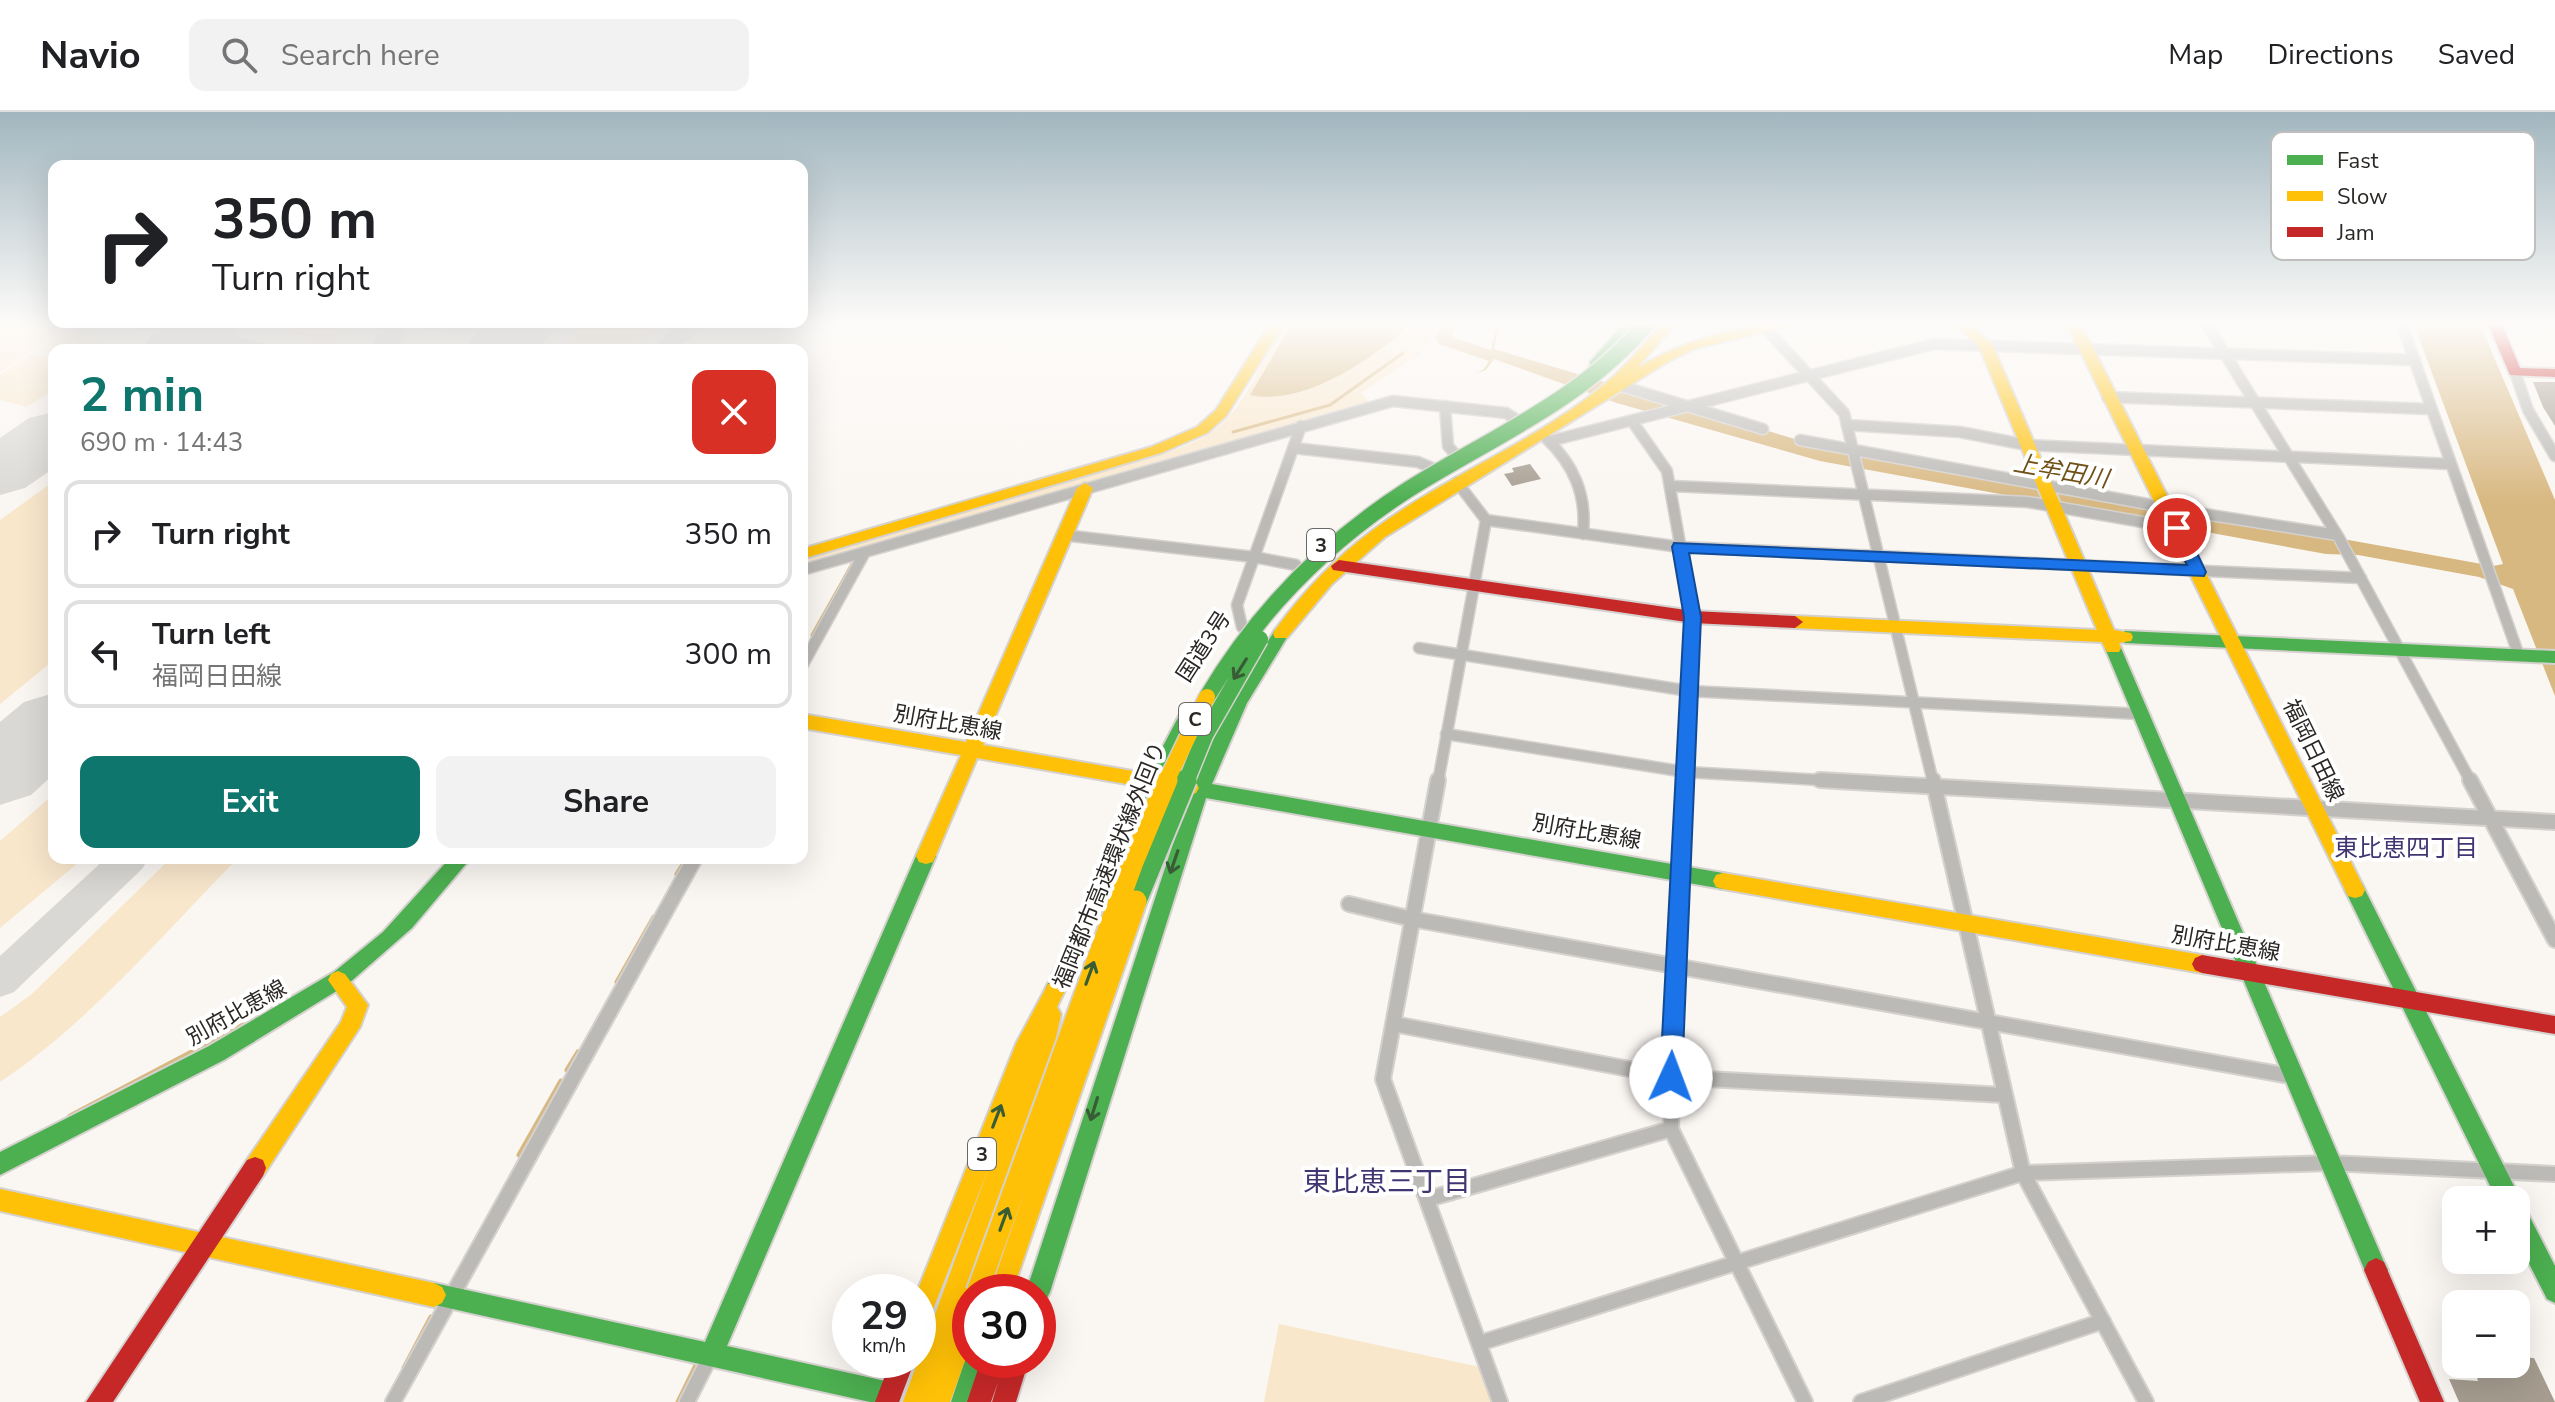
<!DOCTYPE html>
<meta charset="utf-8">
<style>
body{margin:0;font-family:"Nunito Sans","Noto Sans JP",sans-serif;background:#f2f2f2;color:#202124;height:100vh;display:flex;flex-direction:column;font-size:30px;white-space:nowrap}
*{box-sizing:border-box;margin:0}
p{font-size:26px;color:#757577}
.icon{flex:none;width:44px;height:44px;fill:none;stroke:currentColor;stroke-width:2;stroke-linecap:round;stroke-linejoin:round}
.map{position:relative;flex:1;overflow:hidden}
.sheet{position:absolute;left:48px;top:232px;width:760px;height:520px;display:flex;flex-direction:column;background:#fff;border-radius:16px;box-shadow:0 8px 32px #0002}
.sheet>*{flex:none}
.banner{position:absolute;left:48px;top:48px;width:760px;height:168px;border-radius:16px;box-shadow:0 8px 32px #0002;background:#fff;color:#202124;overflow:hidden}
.tools{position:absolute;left:2442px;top:1074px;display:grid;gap:16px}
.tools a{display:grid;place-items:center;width:88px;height:88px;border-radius:16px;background:#fff;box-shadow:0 8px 32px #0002;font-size:40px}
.speed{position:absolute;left:832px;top:1162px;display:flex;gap:16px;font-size:40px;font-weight:700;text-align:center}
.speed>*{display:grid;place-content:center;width:104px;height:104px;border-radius:50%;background:#fff;box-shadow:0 8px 32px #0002;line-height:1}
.speed small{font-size:20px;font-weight:400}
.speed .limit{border:12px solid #d22;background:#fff;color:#111}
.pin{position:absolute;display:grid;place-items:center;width:68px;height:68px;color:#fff;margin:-34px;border:4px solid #fff;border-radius:50%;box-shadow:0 2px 8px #0007}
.me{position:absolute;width:88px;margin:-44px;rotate:2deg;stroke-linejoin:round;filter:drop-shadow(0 0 6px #0008)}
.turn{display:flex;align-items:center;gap:28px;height:168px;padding:0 32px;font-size:36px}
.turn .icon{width:104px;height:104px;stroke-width:2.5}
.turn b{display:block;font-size:56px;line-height:68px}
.round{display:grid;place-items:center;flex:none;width:84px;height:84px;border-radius:16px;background:#f2f2f2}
.head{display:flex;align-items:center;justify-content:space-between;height:136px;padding:0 32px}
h1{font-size:48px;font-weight:700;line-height:60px;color:#0f766e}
.button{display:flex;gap:16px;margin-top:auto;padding:16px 32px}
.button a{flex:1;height:92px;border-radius:16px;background:#0f766e;color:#fff;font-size:32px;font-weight:700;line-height:92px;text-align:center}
.button a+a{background:#f2f2f2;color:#202124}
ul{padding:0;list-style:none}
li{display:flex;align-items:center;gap:24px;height:108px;margin:0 16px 12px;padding:0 16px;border:4px solid #e0e0e0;border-radius:16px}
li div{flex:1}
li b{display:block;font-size:30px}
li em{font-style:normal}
header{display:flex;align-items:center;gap:48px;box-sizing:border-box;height:112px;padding:0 40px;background:#fff;border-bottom:2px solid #e0e0e0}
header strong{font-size:38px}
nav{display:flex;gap:44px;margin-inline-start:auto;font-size:28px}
.search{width:560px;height:72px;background:#f2f2f2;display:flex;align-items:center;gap:20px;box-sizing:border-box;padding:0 28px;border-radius:16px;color:#757577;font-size:30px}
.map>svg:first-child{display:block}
</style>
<header>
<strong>Navio</strong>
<div class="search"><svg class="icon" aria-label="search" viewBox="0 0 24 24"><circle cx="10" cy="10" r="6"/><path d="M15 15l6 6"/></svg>Search here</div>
<nav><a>Map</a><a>Directions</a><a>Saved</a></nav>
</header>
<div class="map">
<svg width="2555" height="1290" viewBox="0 0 2555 1290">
<rect width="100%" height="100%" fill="#faf6f2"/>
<path fill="#f9e7cc" d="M35,210L64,218L0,260V211Z
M352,210L327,229L295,221L285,211Z
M589,210H660L629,238H557Z
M1283,210H1442L1419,243L1361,281L1371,292L802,456V448L1151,345C1171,339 1192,333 1210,321C1245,298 1263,246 1283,210Z
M68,218C82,221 99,222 102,238H54V242L38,238Z
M32,241L54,247V277L27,295L0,288V263Z
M54,369V548L0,592V408Z
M54,682V746H84L0,816V729Z
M171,746H238C163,822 89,911 0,970V905L32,882Z
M1279,1212L1480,1255L1492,1290H1264Z"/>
<path fill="#d8b881" d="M1293,210H1412C1376,246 1303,295 1250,283Z
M1444,210H1457L1452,223L1455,226L1491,238L1497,210H1500L1494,237L1808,331L2493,454L2503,452L2413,210H2479L2555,388V584L2513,477L2479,465L2358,443L2326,442L1820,349L1617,291L1494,247L1486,258L1475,262L1484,257L1489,249L1439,232L1435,226Z"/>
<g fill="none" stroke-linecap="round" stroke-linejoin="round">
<path stroke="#d8b881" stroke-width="3" d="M1233,320L1330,293L1403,241
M812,523L852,452"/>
<path stroke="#d8b881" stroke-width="5" d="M677,762L684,751
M617,870L654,805
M567,958L578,940
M70,1004L245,912
M519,1043L561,969
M404,1256L431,1205
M678,1290L698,1249"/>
<path fill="#dad8d4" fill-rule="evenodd" d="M130,210H175L265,232L269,238H225L134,215Z
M381,210H407L397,238H371Z
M418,210H514L510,215C480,223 452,223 422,215Z
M679,210H707L679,238H651Z
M54,306V327L0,354V333Z
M106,746H148L143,756L14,880L0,885V844Z"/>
<path fill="#dad8d4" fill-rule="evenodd" d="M171,210H246L237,224L217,238H141L151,224Z
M490,210H562L536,238H464L474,224Z
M54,300V356L25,376L0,383V326L29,306Z
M54,581V662L31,683L0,693V610L24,590Z"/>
</g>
<path fill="#a69d90" d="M2533,270H2555V314L2543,295Z
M1530,352L1541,367L1512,374L1504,362L1514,360L1512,356Z
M2516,1245L2534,1246L2555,1290H2459L2449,1267L2478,1269L2476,1262L2481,1263L2476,1252H2516Z"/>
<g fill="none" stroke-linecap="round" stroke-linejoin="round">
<g stroke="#d4d1ce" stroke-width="13">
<path id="street-far1" d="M2205,210L2339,426L2471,670
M2401,210L2519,544
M1766,217L1844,301L1933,670
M2515,260L2528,298L2555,344
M1621,274L1763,317
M2107,285L2431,297
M1445,294L1448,334L1456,343
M1632,309L1667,359L1693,505L1684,670
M1847,313L1960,320L2027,333L2451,352
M1546,326C1574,353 1587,383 1583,422
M1800,328L2185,399L2337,423
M1550,329L1934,232L2415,248
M1294,336L1418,350L1432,356
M1457,370L1486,408L1680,435L2361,466
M1672,374L2028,390L2177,416
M1063,423L1254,445L1296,453
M802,458L1393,289L1506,301L1517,308
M1242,515L1237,493L1301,314
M1419,536L1689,579L2141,602
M802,554L865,440
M1446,622L1686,660L1854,670
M1438,670L1486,408"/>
</g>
<g stroke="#d4d1ce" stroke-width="18">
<path id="street" d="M1438,668L1383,967L1500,1290
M1684,668L1671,1017L1805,1290
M1820,668L2555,710
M1933,668L2023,1061L2146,1290
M2470,668L2555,828
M1349,792L1412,807L2296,965
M1394,912L1671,965L2004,983
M1428,1087L1671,1017
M1480,1231L2023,1061L2330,1051L2555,1062
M393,1290L695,746
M687,1290L711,1243
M1861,1290L2103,1209"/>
</g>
<g stroke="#d4d1ce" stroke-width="4">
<path id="fast" d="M1625,210H1639L1600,256H1590V250Z
M1281,516L1289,522L1247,591L1212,672L1723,761L1730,763L1733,769L1730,775L1723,777L1206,686L1050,1180L1046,1188L1038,1192V1180H1026L1189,683L1181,676L1184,671L1195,670L1230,589L1275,518Z
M2125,519L2555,539V551L2125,531L2117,525Z
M2113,530L2121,536L2384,1150L2388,1158L2384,1166L2376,1170L2368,1166L2105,536Z
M1188,596L1197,603L1127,739L1062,884L1055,887L1048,884L1045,878L1108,739L1182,598Z
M926,736L933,738L936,744L727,1234L890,1270L899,1273L902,1282L899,1290H870L426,1191L422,1183L426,1175L434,1171L705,1230L916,744L919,738Z
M450,746H471L412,816L348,872L224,948L0,1063V1040L209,934L334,860L383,820Z
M2355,770L2362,772L2517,1080L2519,1092L2524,1094L2555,1154V1191L2547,1187L2516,1126V1088H2497L2345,778L2348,772Z
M968,1239L970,1248H989L975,1290H951Z"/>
</g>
<g stroke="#d4d1ce" stroke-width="4">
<path id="slow" d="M1271,210H1285L1226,304L1207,321L1161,341L802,447V437L1151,335L1197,315L1216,298Z
M1663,210H1677L1637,256C1686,227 1747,210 1804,210L1694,237L1669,249L1385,425L1332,472L1287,526H1275L1273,522L1275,518C1303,480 1335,446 1373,418C1443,366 1526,334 1595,280C1621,260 1642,235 1663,210Z
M1953,210H1968L1992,232L2114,518L2131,521L2133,525L2131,529L2119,531L2121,536L2119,540H2107L2102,530L1795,516L1787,510L1795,504L2097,518L1979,234Z
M2066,210H2080L2365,778L2362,784L2355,786L2348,784Z
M1085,371L1093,376L983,633L1190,669L1196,671L1199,676L1196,681L1190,683L977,646L933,750L926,752L919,750L916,744L961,643L802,616V602L966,630L1077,376Z
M1723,761L2202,843L2209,846L2212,852L2209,858L2202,861L1723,777L1716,775L1713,769L1716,763Z
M338,859L345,862L368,893L360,915L263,1064L255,1067L247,1064L244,1056L247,1048L341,910L347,895L328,868L331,862Z
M1055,869L1062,872L1065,878L1057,895L1061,902L1054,936L962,1192L970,1189V1235L950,1290H903L989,1055L926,1215L918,1219L917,1180L1016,932L1048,872Z
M0,1077L434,1171L442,1175L446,1183L442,1191L434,1195L0,1099Z"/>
</g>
<g stroke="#d4d1ce" stroke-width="4">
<path id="jam" d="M2487,210H2501L2520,256L2555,257V265L2510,263Z
M1339,448L1693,499L1795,504L1803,510L1795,516L1693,511L1333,458L1331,454Z
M2202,843L2555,904V922L2202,861L2195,858L2192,852L2195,846Z
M255,1045L263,1048L266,1056L263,1064L113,1290H86L247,1048Z
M2376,1146L2384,1150L2444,1290H2420L2364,1158L2368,1150Z
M891,1248H915L899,1290H875Z
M981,1248H1029L1016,1290H992L998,1270L991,1290H967Z"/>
</g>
<use href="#street-far1" stroke="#bcbab7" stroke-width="10"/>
<use href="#street" stroke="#bcbab7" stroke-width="14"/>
<use href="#fast" fill="#4caf50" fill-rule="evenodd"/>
<use href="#slow" fill="#ffc107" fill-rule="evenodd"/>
<use href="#jam" fill="#c62828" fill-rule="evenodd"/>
<g stroke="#d4d1ce" stroke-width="19" stroke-linecap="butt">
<path id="fast-bridge-far1" d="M1207,585C1258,499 1325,431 1409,377C1495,323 1581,289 1648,210
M1186,670L1205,623L1260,527"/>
</g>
<g stroke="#d4d1ce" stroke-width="25" stroke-linecap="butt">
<path id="fast-bridge" d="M1136,789L1186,668"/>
</g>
<g stroke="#d4d1ce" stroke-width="19" stroke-linecap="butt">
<path id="slow-bridge-far1" d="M1166,670L1207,585"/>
</g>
<g stroke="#d4d1ce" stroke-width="25" stroke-linecap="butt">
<path id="slow-bridge" d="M977,1180L1133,750L1167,668
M1001,1180L1136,789"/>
</g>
<use href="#fast-bridge-far1" stroke="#4caf50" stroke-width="16"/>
<use href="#fast-bridge" stroke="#4caf50" stroke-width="21"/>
<use href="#slow-bridge-far1" stroke="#ffc107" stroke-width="16"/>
<use href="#slow-bridge" stroke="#ffc107" stroke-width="21"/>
</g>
<defs><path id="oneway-shaft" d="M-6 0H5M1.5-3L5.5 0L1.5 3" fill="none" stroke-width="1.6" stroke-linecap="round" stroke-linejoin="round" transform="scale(2)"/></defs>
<g stroke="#385d36">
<use href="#oneway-shaft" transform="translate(1240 557) rotate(122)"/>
<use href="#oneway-shaft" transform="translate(1174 750) rotate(109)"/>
<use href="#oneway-shaft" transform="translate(1090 861) rotate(-70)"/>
<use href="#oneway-shaft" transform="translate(1094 997) rotate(107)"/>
<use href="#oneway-shaft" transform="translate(997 1004) rotate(-69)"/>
<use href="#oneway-shaft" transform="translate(1004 1107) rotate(-70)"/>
</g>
<linearGradient id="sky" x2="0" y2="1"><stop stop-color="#a1b6bf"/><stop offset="0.54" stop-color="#fdfbf9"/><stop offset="1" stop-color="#fdfbf9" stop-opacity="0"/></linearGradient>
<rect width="2555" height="391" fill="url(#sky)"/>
<path fill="#1a73e8" stroke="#114b97" stroke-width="2" d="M2177,411L2185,416L2206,460L2204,464L1689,441L1701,505L1682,965L1678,972L1671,975L1663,972L1660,965L1684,505L1672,435L1674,431L2187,453L2169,416Z"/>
<g text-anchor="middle" stroke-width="8" stroke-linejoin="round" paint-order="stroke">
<g fill="#fff" stroke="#6a6866" stroke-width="2">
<rect x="1307" y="417" width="28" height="32" rx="6"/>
<rect x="1179" y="591" width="32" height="32" rx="6"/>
<rect x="968" y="1026" width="28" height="32" rx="6"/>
</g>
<g font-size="20" font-weight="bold" fill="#2a2724">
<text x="1321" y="440">3</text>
<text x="1195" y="614">C</text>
<text x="982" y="1049">3</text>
</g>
<g font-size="22" fill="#2a2724" stroke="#fff">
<text transform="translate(1203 534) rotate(-57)" y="8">国道3号</text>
<text transform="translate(948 610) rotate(10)" y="8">別府比恵線</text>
<text transform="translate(2314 638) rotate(64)" y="8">福岡日田線</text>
<text transform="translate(1587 719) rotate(10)" y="8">別府比恵線</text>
<text transform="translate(1109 753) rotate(-68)" y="8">福岡都市高速環状線外回り</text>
<text transform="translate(2226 831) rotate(10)" y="8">別府比恵線</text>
<text transform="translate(236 900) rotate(-29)" y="8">別府比恵線</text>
</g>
<g font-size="24" font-style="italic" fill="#705117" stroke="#fff">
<text transform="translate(2061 359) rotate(10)" y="8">上牟田川</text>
</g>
<g font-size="24" fill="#413672" stroke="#fff">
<text x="2406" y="744">東比恵四丁目</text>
</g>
<g font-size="28" fill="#413672" stroke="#fff">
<text x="1387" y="1079">東比恵三丁目</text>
</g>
</g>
<rect x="2271" y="20" width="264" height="128" rx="12" fill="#fff" stroke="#bfbebd" stroke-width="2"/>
<rect x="2287" y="43" width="36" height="10" fill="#4caf50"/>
<rect x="2287" y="79" width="36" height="10" fill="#ffc107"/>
<rect x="2287" y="115" width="36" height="10" fill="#c62828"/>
<g font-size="22" fill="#2a2724">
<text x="2337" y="56">Fast</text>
<text x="2337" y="92">Slow</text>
<text x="2337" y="128">Jam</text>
</g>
</svg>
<div class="tools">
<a>+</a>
<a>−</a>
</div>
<div class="speed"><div>29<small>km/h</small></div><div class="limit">30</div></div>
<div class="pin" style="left:2177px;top:416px;background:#d93025"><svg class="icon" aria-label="arrive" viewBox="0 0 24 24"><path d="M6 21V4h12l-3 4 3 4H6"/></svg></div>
<svg class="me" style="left:1671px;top:965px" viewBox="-20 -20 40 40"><circle r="19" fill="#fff"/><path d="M0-13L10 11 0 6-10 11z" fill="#1a73e8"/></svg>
<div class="banner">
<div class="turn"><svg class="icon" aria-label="right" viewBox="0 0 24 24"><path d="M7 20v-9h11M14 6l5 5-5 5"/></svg><div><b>350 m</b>Turn right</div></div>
</div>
<section class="sheet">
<div class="head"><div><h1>2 min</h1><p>690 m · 14:43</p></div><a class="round" style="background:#d93025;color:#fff"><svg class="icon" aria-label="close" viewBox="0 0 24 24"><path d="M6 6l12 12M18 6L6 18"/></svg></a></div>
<ul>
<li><svg class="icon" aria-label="right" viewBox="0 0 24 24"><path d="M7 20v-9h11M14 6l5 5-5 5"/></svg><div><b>Turn right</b></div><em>350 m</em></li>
<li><svg class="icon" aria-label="left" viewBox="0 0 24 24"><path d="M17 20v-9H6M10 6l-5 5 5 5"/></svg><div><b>Turn left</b><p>福岡日田線</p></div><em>300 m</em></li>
</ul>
<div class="button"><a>Exit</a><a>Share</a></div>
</section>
</div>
